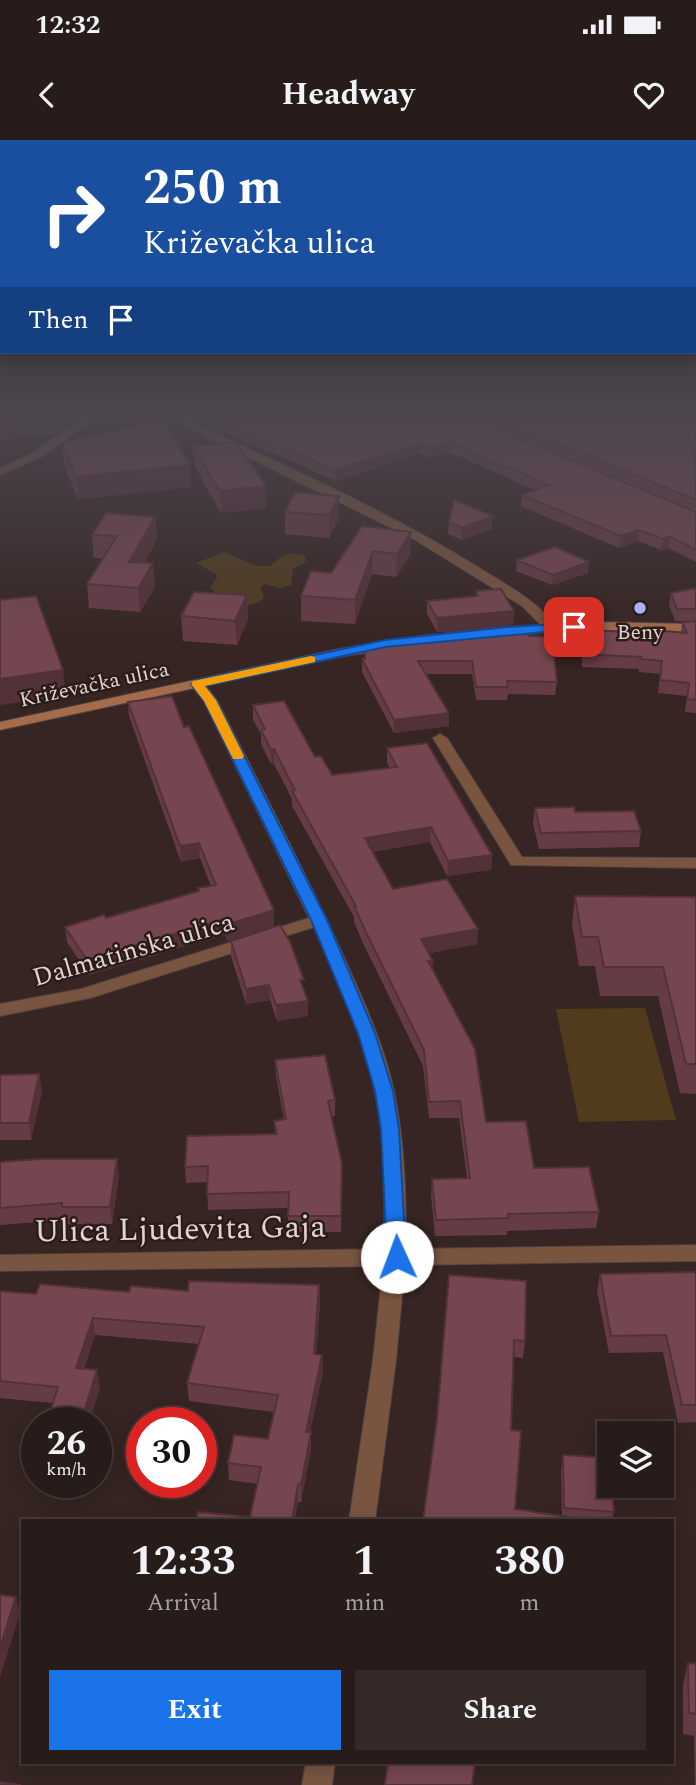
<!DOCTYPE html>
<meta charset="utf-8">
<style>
body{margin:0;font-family:Spectral,serif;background:#342927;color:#f1f3f6;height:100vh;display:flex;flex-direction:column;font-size:26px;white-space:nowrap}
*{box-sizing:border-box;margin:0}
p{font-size:23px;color:#a5a1a2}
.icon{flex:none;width:38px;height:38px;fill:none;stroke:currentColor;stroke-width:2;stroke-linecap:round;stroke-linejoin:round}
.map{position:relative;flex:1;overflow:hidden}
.panel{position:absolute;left:21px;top:1379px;width:653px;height:245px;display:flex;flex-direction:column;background:#281c1a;border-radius:0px;box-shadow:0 4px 18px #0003,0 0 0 2px #443a39}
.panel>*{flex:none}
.banner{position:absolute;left:0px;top:0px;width:696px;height:214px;box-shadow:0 4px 18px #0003,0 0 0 2px #443a39;background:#1a4fa0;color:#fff;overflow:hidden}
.controls{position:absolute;left:597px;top:1281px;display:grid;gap:14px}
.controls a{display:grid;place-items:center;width:77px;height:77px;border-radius:0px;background:#281c1a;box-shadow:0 4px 18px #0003,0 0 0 2px #443a39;font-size:35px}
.speed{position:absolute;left:21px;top:1267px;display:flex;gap:14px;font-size:35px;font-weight:700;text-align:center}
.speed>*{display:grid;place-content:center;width:91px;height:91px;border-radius:50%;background:#281c1a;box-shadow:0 4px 18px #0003,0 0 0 2px #443a39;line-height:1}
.speed small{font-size:18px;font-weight:400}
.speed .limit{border:10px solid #d22;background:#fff;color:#111}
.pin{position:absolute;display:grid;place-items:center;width:60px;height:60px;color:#fff;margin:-30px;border-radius:14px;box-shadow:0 4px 10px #0006}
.me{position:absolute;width:77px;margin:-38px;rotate:358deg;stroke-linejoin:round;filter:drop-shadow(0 0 5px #0008)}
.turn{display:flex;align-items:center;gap:24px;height:147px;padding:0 28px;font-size:32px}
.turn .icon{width:91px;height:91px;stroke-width:2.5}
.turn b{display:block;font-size:49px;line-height:60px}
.then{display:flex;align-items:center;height:66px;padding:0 28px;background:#0003;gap:14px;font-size:26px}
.eta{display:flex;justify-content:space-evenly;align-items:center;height:119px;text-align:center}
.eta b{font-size:42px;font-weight:700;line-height:49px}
.action{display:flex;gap:14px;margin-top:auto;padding:14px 28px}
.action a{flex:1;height:80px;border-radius:0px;background:#1a73e8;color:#fff;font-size:28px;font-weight:700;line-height:80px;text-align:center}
.action a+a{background:#342927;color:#f1f3f6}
.status{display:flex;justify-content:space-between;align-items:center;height:49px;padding:0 35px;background:#281c1a;direction:ltr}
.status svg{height:19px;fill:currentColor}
header{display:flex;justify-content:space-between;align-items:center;height:91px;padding:0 28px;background:#281c1a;font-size:32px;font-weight:700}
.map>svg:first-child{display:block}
</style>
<div class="status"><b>12:32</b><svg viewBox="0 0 49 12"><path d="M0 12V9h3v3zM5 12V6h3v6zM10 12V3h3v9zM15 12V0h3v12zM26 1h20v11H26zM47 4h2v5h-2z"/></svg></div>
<header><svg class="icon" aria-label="back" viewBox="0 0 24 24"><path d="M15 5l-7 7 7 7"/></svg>Headway<svg class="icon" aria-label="heart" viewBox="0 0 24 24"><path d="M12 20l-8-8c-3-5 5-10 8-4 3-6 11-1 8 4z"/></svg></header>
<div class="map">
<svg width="696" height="1645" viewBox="0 0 696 1645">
<rect width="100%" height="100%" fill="#362522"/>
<path fill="#513b1d" d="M224,412L256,426H270C283,415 283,412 303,415L306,418L305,422L293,429L291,445L280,448L264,444L261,448L264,458C247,473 224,463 210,447L217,438L216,434L196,423Z
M645,868L676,980L579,982L556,869Z"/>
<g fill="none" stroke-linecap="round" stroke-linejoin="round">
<g stroke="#51413e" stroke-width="2">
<path id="street" d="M94,271H106L41,317L0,335V328L33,313Z
M154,271H168C273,321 382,367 481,429C508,446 538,461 556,487L554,490H546L522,466L412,398Z
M197,540L202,541L217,560C260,645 305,730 344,817C363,860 384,904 394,951C405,1003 406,1056 406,1109L696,1105V1121L405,1125L396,1220L375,1381H349L373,1220L383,1126L0,1131V1115L384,1109C385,1055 386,1001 374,948C362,893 336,839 314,787L90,858L0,876V864L81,849L309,778L204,561L190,544Z
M440,594L447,598L522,717L696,718V728L511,725L433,598Z
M306,1622H335L332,1645H302Z"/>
</g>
<g stroke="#51413e" stroke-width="2">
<path id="secondary" d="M597,482L696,484V492L597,490L504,495L498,491L504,487Z
M434,494L439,495V501L339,517L0,590V582L339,509Z"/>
</g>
<use href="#street" fill="#795540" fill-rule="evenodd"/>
<use href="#secondary" fill="#a46c4a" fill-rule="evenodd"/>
</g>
<path fill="#653c45" d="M0,271L72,272L73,282L57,293L0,299Z
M131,271L190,325L191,347L78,359L64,325L62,303L132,287Z
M189,271H452L696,372V422L668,408L661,410L638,401L619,408L521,366L522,355L535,350L449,312L431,318L420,314L336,341L204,283V279Z
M455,271H696V372Z
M193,306L266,346V368L221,373L195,327Z
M295,352L339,378L329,398L285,394V372Z
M155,377L157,399L144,423L155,447L140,472L89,468L87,444L103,418H94L92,395Z
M449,382L492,389L462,400L448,394Z
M411,392L410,415L396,437L372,434L355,484L301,481V456L331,433Z
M517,420L588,433L552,445L516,431Z
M696,448V481H675L669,465L671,453Z
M476,451L514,471L513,484L437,492L427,474V461L475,456Z
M247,455L248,479L237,505L183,501L181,476Z
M696,481V573L685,572L687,556L658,553L660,534L639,532V529L582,527L581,502L582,490L631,492H681L682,482Z
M445,492L557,542L555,555L508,554L507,560H476L472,534H426L449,573V586L394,593L362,532V519H364V508L444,496Z
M128,562L184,587L274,770V786L227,801L225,794L89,835L67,802L65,787L106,778L199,751L198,748L211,746L200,718L181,722L129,576Z
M253,565L315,617L332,635L390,628L387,623V608L492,715L491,730L447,736L430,702L372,712L393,749L478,789L477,804L429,813L433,821L432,830L486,982L534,1028L599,1072L596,1088L507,1091V1095L435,1096L431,1055L432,1039L467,1038L459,978H429L423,926L363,803L354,782V777L292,666V659L274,624H271L261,604V594L253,580Z
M535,668L575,672L641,691L639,707L539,709L533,683Z
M575,756L696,757V954L680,953L658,856H600L595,826H579L572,784Z
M231,801L304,851L308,861V876L277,881L270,860L246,864L231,816Z
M275,920L335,960V976H332L342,1024L341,1092H288V1068L208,1070L207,1042L186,1043L185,1027L275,994L274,981L284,980L276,936Z
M39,934L42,951L31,1000H0V935Z
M0,1022L119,1035L112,1084H64V1080L0,1085Z
M696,1132V1282L678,1283L663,1212L609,1213L597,1151L600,1134Z
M449,1135L525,1201L523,1218L514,1217L511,1290L515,1369L562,1376L561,1332L563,1315L614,1372L612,1381H423L437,1279Z
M319,1145L320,1162L316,1214L322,1215L323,1232L310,1292L311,1310L301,1362H298L250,1377L258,1344L229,1340L228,1323L268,1299L274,1272L189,1261L187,1243L199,1204L95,1195L84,1229L100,1247L89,1283H52L50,1272L53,1263L0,1258V1151L36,1154L188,1151Z
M688,1523L696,1524V1645H695L694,1596L683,1594V1545Z"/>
<path fill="#533138" d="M72,272L73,282L57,293L0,299V289Z
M449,302V312L431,318V307Z
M421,303L420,314L336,341L335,330Z
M190,325L191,347L78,359L76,337Z
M266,346V368L221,373L220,351Z
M339,356V378L329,398V375Z
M493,376L492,389L462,400V388Z
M155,377L157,399L131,445L129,422Z
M639,390L638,401L619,408L621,396Z
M411,392L410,415L396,437L397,414Z
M669,396L668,408L661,410L663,399Z
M373,411L372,434L355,484V460Z
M589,422L588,433L552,445L553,435Z
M153,423L155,447L140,472L138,448Z
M247,455L248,479L237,505L235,481Z
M514,471L513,484L437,492V478Z
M63,530L66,556L0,565V539Z
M449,573V586L394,593V580Z
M274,609V624H271V610Z
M431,687L430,702L365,713V698Z
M199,703L200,718L181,722L180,706Z
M492,715L491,730L447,736L448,721Z
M274,770V786L227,801L226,785Z
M224,779L225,794L89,835L87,820Z
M478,789L477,804L421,815V799Z
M428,821H433L432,836Z
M269,845L270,860L246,864V849Z
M308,861V876L277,881L276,865Z
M39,934L42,951L31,1000L29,983Z
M117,1019L119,1035L112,1084L110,1067Z
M319,1145L320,1162L315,1231L314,1214Z
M93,1178L95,1195L79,1245L76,1228Z
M322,1215L323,1232L306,1309V1292Z
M97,1230L100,1247L89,1283H84L83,1275Z
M311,1292V1310L301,1362V1345Z
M298,1344V1362L295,1381H292Z
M16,1457L20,1474L0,1537V1507Z"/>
<path fill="#764650" stroke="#533138" stroke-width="2" d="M4,271H67L72,272L56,283L0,289V280L5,279Z
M131,271H159L190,325L76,337L62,303L134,287Z
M208,271H453L696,372V410L669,396L663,399L639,390L621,396L522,355L549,345L449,302L431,307L421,303L335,330L203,272H209Z
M480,271H692L696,273V360Z
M236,302L266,346L220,351L193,306Z
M295,352L339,356L329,375L285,372Z
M454,360L493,376L462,388L449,382Z
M106,373L155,377L129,422L153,423L138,448L87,444L117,396L92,395Z
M362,386L411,392L397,414L373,411L355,460L301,456L311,431L331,433Z
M555,407L589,422L553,435L517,420Z
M696,448V469H677L671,453Z
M501,449L514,471L437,478L427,461L478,456L476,451Z
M194,452L247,455L235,481L181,476Z
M36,456L63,530L0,539V460Z
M696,481V560L687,559L689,543L660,540L662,521L640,519L641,517L583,514L582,490L631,492L632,488L687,493L682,482Z
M501,486L524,487L529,496H552L557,542L507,541L508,547H476L472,521H418L449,573L394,580L362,519H365L364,508L447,496L445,492Z
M172,556L184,587L189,586L274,770L226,785L224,779L87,820L65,787L104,775L106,778L199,751L198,748L216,745L199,703L180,706L128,562Z
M284,561L315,617L321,616L332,635L397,627L387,608L427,603L492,715L448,721L431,687L365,698L393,749L447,739L478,789L421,799L433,821H428L475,909L486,982L526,981L534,1028L589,1027L599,1072L508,1074V1078L436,1080L432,1039L470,1038L460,961L429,962L424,910L364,788L354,766H356L292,651L295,650L274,609L271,610L261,590L265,589L253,565Z
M574,667L575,672L634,671L641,691L541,693L535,668Z
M575,756L696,757V924H686L663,827H604L598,797H582Z
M280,785L290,802L304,840H300L308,861L276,865L269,845L246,849L231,801Z
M325,915L335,960L328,961L342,1024L341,1076H288L289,1052L207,1054L208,1026L185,1027L187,996L277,994L274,981L286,979L275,920Z
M39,934L29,983H0V935Z
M40,1019H117L110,1067H62V1063L0,1068V1022Z
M696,1132V1265H682L666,1195L611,1196L600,1134Z
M449,1135L526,1141L525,1201L514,1200L511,1290L521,1291L515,1369L582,1379V1381H423L437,1279Z
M189,1141L319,1145L314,1214L322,1215L306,1292H311L301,1345L298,1344L292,1381H196L198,1372L250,1377L261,1327L228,1323L234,1295L268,1299L278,1255L187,1243L204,1187L93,1178L76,1228L97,1230L83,1275L50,1272L58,1247L0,1241V1151L36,1154L40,1144L129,1152L131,1146L188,1151Z
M150,1275L187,1280L186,1283H148Z
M563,1315L609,1318V1346H612L614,1372L564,1368Z
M0,1455L16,1457L0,1507Z
M688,1523L696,1524V1574L689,1573Z
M388,1622H475L472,1645H385Z
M0,1642L21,1645H0Z"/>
<linearGradient id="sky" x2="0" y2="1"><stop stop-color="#1e1413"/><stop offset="0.54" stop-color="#4c464f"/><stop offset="1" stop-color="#4c464f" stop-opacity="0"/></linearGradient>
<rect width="696" height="502" fill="url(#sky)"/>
<path fill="#1a73e8" stroke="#114b97" stroke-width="2" d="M574,483L580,487L578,489L385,507L205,546L216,560L327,780L375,893L393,951L399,989L406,1117L404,1122L397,1124L390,1122L387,1117L381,989L375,951L358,893L311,780L204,561L191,544L197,540L385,500L507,487Z"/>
<path fill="#f59e0b" d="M311,516L315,517V522L205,546L216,560L244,616L242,619H233L204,561L191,544L193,541Z"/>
<circle fill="#a9b0fc" stroke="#2c1c19" stroke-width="2.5" cx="640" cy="468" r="7"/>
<g text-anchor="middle" stroke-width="5" stroke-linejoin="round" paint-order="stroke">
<g font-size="21" fill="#e0d4d2" stroke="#2c1c19">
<text x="640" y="499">Beny</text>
</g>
<g font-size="21" fill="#e0d4d2" stroke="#2c1c19">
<text transform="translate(94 544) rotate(-12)" y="7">Križevačka ulica</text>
</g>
<g font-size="26" fill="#e0d4d2" stroke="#2c1c19">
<text transform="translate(133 809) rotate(-16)" y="9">Dalmatinska ulica</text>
</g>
<g font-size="32" fill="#e0d4d2" stroke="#2c1c19">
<text transform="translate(180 1088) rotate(-1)" y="11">Ulica Ljudevita Gaja</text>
</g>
</g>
</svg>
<div class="controls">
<a><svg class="icon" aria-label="layers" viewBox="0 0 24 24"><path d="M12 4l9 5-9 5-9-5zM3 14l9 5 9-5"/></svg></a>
</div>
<div class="speed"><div>26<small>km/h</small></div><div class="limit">30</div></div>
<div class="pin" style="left:574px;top:487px;background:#d93025"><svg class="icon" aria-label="arrive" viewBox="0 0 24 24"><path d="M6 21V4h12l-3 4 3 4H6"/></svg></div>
<svg class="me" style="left:397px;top:1117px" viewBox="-20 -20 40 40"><circle r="19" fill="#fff"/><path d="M0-13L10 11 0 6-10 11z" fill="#1a73e8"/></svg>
<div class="banner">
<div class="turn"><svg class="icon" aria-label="right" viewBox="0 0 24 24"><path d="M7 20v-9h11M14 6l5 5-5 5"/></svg><div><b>250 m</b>Križevačka ulica</div></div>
<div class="then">Then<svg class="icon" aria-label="arrive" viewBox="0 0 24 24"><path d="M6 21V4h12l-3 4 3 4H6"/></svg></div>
</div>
<section class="panel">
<div class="eta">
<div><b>12:33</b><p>Arrival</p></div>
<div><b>1</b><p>min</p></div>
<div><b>380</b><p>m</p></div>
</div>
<div class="action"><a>Exit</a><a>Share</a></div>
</section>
</div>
